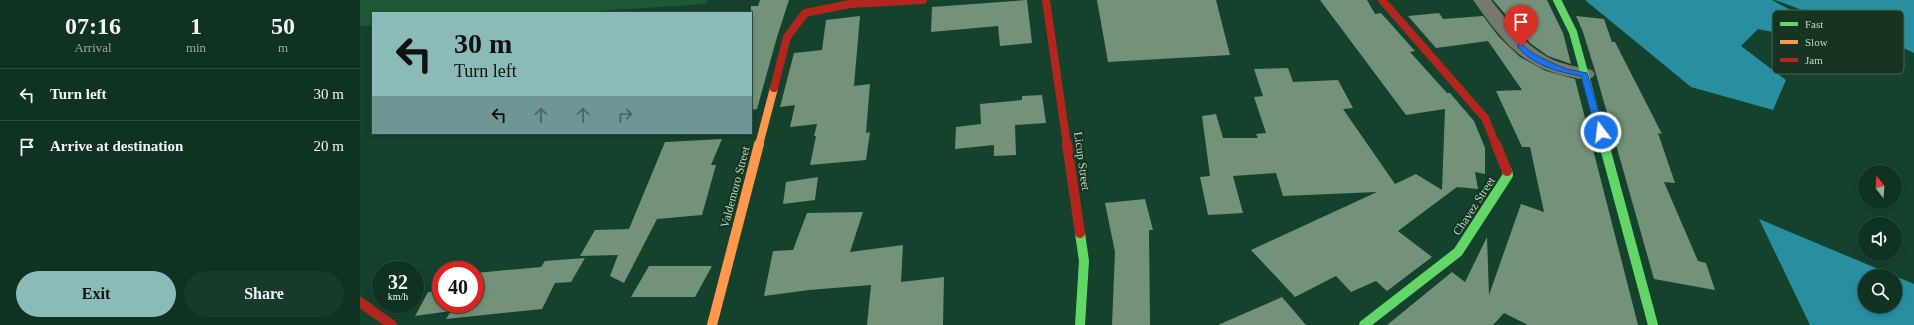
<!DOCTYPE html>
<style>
body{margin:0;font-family:Georgia,serif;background:#183a2a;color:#f1f3f6;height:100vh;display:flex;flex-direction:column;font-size:15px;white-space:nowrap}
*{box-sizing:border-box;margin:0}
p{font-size:13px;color:#9baaa5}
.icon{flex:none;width:22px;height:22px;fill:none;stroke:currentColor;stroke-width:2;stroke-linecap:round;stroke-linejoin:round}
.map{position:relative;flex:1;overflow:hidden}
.side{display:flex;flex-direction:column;background:#0f3221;width:360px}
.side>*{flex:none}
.hud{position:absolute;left:12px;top:12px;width:380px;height:122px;border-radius:0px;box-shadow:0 2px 6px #0003,0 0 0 1px #2f4d3f;background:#8bbbb9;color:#111;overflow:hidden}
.needle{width:26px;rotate:343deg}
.controls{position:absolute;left:1498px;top:165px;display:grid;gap:8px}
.controls a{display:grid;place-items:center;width:44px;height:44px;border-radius:50%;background:#0f3221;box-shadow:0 2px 6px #0003,0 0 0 1px #2f4d3f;font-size:20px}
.speed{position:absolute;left:12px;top:261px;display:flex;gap:8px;font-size:20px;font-weight:700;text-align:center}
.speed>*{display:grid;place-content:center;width:52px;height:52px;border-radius:50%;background:#0f3221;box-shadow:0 2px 6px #0003,0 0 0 1px #2f4d3f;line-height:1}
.speed small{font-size:10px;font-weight:400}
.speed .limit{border:6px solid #d22;background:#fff;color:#111}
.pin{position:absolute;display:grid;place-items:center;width:34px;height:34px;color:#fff;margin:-41px -17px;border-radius:50% 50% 50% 0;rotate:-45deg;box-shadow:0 0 4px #0007}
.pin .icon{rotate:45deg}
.me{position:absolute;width:44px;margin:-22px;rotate:345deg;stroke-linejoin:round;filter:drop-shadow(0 0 3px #0008)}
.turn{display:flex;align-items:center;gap:14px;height:84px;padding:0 16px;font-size:18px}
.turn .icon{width:52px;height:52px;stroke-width:2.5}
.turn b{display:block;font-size:28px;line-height:34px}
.lanes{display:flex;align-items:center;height:38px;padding:0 16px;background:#0003;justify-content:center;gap:20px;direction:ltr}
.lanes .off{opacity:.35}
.eta{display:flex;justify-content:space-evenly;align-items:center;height:68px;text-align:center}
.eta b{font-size:24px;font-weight:600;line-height:28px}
.cta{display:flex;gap:8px;margin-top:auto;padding:8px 16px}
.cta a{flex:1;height:46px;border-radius:24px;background:#8bbbb9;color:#111;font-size:16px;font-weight:600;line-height:46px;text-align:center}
.cta a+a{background:#183a2a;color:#f1f3f6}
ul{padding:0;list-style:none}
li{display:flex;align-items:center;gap:12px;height:52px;padding:0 16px;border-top:1px solid #2f4d3f}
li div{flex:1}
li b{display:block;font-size:15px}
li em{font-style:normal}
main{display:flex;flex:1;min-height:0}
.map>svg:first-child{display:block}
</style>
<main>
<section class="side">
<div class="eta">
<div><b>07:16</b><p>Arrival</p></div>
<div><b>1</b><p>min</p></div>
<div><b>50</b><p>m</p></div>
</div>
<ul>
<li><svg class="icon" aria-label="left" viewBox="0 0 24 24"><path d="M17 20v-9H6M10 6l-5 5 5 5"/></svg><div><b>Turn left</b></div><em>30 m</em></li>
<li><svg class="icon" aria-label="arrive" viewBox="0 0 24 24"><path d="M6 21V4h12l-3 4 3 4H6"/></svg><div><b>Arrive at destination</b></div><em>20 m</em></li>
</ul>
<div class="cta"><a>Exit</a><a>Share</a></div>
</section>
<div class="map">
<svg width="1554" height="325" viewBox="0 0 1554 325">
<rect width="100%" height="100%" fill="#14422c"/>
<path fill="#1d5937" d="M0,0H348L345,4L206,13H13V25L0,26Z"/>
<path fill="#288fa0" d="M1225,0H1412L1469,31L1466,43L1398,29L1381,46L1426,80L1413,110L1331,87Z
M1415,0H1554V53L1539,46Z
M1399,219L1535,276H1505V306H1535V276L1554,284V325H1450Z"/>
<path fill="#74917a" d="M400,0H429L417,37L397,109L391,110V6H398Z
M667,0L672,43L640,46L638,26L571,32L572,7Z
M737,0H856L870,55L748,62Z
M960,0H1007L1015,14L1021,13L1055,51L1050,52L1087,93H1090L1114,121L1125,148V174L1115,172L1118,189L1097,187L1038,231L1072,257L1027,291L1016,281L991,292L976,276L935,297L891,250L1017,192L923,196L916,173L873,176L883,213L848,215L840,177L850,176L842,116L856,114L863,138H898L896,134L906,133L894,97L903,96L894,69L928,68L933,82L978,80L993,108L983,109L1035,184L1056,174L1082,190L1085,109L1046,115Z
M1133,0H1187L1203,33L1211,64L1188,56L1170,43Z
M1079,13L1083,19L1123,16L1139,37L1160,57L1186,71L1215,79L1278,325H1168L1144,313L1133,325H1027L1092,272L1105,282L1127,237L1129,295L1161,204L1184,212L1170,147H1162L1136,91L1162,90L1128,41L1076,48L1048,16Z
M500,16L494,86L510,84L506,133L510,132L506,160L450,165L456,136H454L457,124L430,127L435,105L420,107L434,53L462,50L466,20Z
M1216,16L1244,19L1252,42H1255L1302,134L1298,133L1315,183L1304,182L1338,261L1346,263L1355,290L1294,279L1236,74L1223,32Z
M682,95L686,123L655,125L656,155L634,156V145L595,149L596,127L621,124L620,104L662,100V96Z
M362,139L351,165H356L342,215L297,219L264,283L250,276L258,255L220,256L235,230L269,229L305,142Z
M458,177L455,200L423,204L426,182Z
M785,199L793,230H789L790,325H752L755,252L745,203Z
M503,212L490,252L543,245L541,282L584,277L583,325H507L511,285L449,290L404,296L413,251L433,250L447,213Z
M225,258L211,282L195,283L182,309L86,319L91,311L55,316L68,292H71L81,276V304H115V273L181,267L185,261Z
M289,266H352L335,297H271Z
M922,297L946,325H858Z"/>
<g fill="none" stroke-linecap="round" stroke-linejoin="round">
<path fill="#767a6e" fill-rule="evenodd" d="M1113,0H1131C1151,25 1167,50 1199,62C1210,66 1221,67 1232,70L1235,74L1232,78C1222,81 1212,77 1202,75C1158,64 1138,35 1113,0Z"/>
<path stroke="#63d668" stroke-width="8" d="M1197,0L1213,32L1244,145"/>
<path stroke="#63d668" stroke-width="10" d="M1244,144L1293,325
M720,233L724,261L720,325
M1004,325L1098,252L1148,175L1147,171"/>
<path stroke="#ff974d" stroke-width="8" d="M399,145L414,88"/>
<path stroke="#ff974d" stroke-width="10" d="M352,325L399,144"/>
<path stroke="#b3261e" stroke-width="8" d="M686,0L707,145
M1022,0L1125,118L1136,145
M414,88L427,37L445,13L490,4L563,0"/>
<path stroke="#b3261e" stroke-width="10" d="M707,144L720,233
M1136,144L1147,171
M0,302L32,325"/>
</g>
<path fill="#1a73e8" stroke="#114b97" d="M1161,44L1174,54L1190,62L1206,69L1227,73L1245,132L1244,134L1241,135L1236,132L1221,76C1198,72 1172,65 1157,46Z"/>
<g text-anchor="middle" stroke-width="4" stroke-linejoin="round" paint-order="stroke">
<g font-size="12" fill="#b8dbc3" stroke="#163421">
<text transform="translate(722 161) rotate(82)" y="4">Licup Street</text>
<text transform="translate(375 187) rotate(-75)" y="4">Valdemoro Street</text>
<text transform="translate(1114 206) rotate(-57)" y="4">Chavez Street</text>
</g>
</g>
<rect x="1412" y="10" width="132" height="64" rx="6" fill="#163421" stroke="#476652" stroke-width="1"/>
<rect x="1420" y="22" width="18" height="4" fill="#63d668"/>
<rect x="1420" y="40" width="18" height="4" fill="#ff974d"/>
<rect x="1420" y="58" width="18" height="4" fill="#b3261e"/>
<g font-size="11" fill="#b8dbc3">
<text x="1445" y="28">Fast</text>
<text x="1445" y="46">Slow</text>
<text x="1445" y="64">Jam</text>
</g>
</svg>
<div class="controls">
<a><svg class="needle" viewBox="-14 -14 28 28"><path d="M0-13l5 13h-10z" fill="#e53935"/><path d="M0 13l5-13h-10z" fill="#9baaa5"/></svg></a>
<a><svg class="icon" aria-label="sound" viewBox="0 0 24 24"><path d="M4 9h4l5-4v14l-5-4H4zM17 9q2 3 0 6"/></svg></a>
<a><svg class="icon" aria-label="search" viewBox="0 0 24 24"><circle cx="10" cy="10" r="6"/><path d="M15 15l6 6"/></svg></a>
</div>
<div class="speed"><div>32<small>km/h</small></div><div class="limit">40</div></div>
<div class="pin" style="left:1161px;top:46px;background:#d93025"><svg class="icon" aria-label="arrive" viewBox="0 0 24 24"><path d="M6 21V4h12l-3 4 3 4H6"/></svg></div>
<svg class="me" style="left:1241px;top:132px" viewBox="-20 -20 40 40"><circle r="17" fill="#1a73e8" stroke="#fff" stroke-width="3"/><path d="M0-11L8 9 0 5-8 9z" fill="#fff"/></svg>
<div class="hud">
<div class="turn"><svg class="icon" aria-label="left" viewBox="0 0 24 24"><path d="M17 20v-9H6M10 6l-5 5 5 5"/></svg><div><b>30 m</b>Turn left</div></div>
<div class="lanes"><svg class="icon" aria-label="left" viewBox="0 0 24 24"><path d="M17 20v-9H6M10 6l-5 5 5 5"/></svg><svg class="icon off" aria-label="ahead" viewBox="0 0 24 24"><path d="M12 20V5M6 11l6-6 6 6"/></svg><svg class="icon off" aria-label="ahead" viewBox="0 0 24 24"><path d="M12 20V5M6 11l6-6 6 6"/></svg><svg class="icon off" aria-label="right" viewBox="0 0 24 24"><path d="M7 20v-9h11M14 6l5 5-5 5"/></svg></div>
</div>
</div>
</main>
